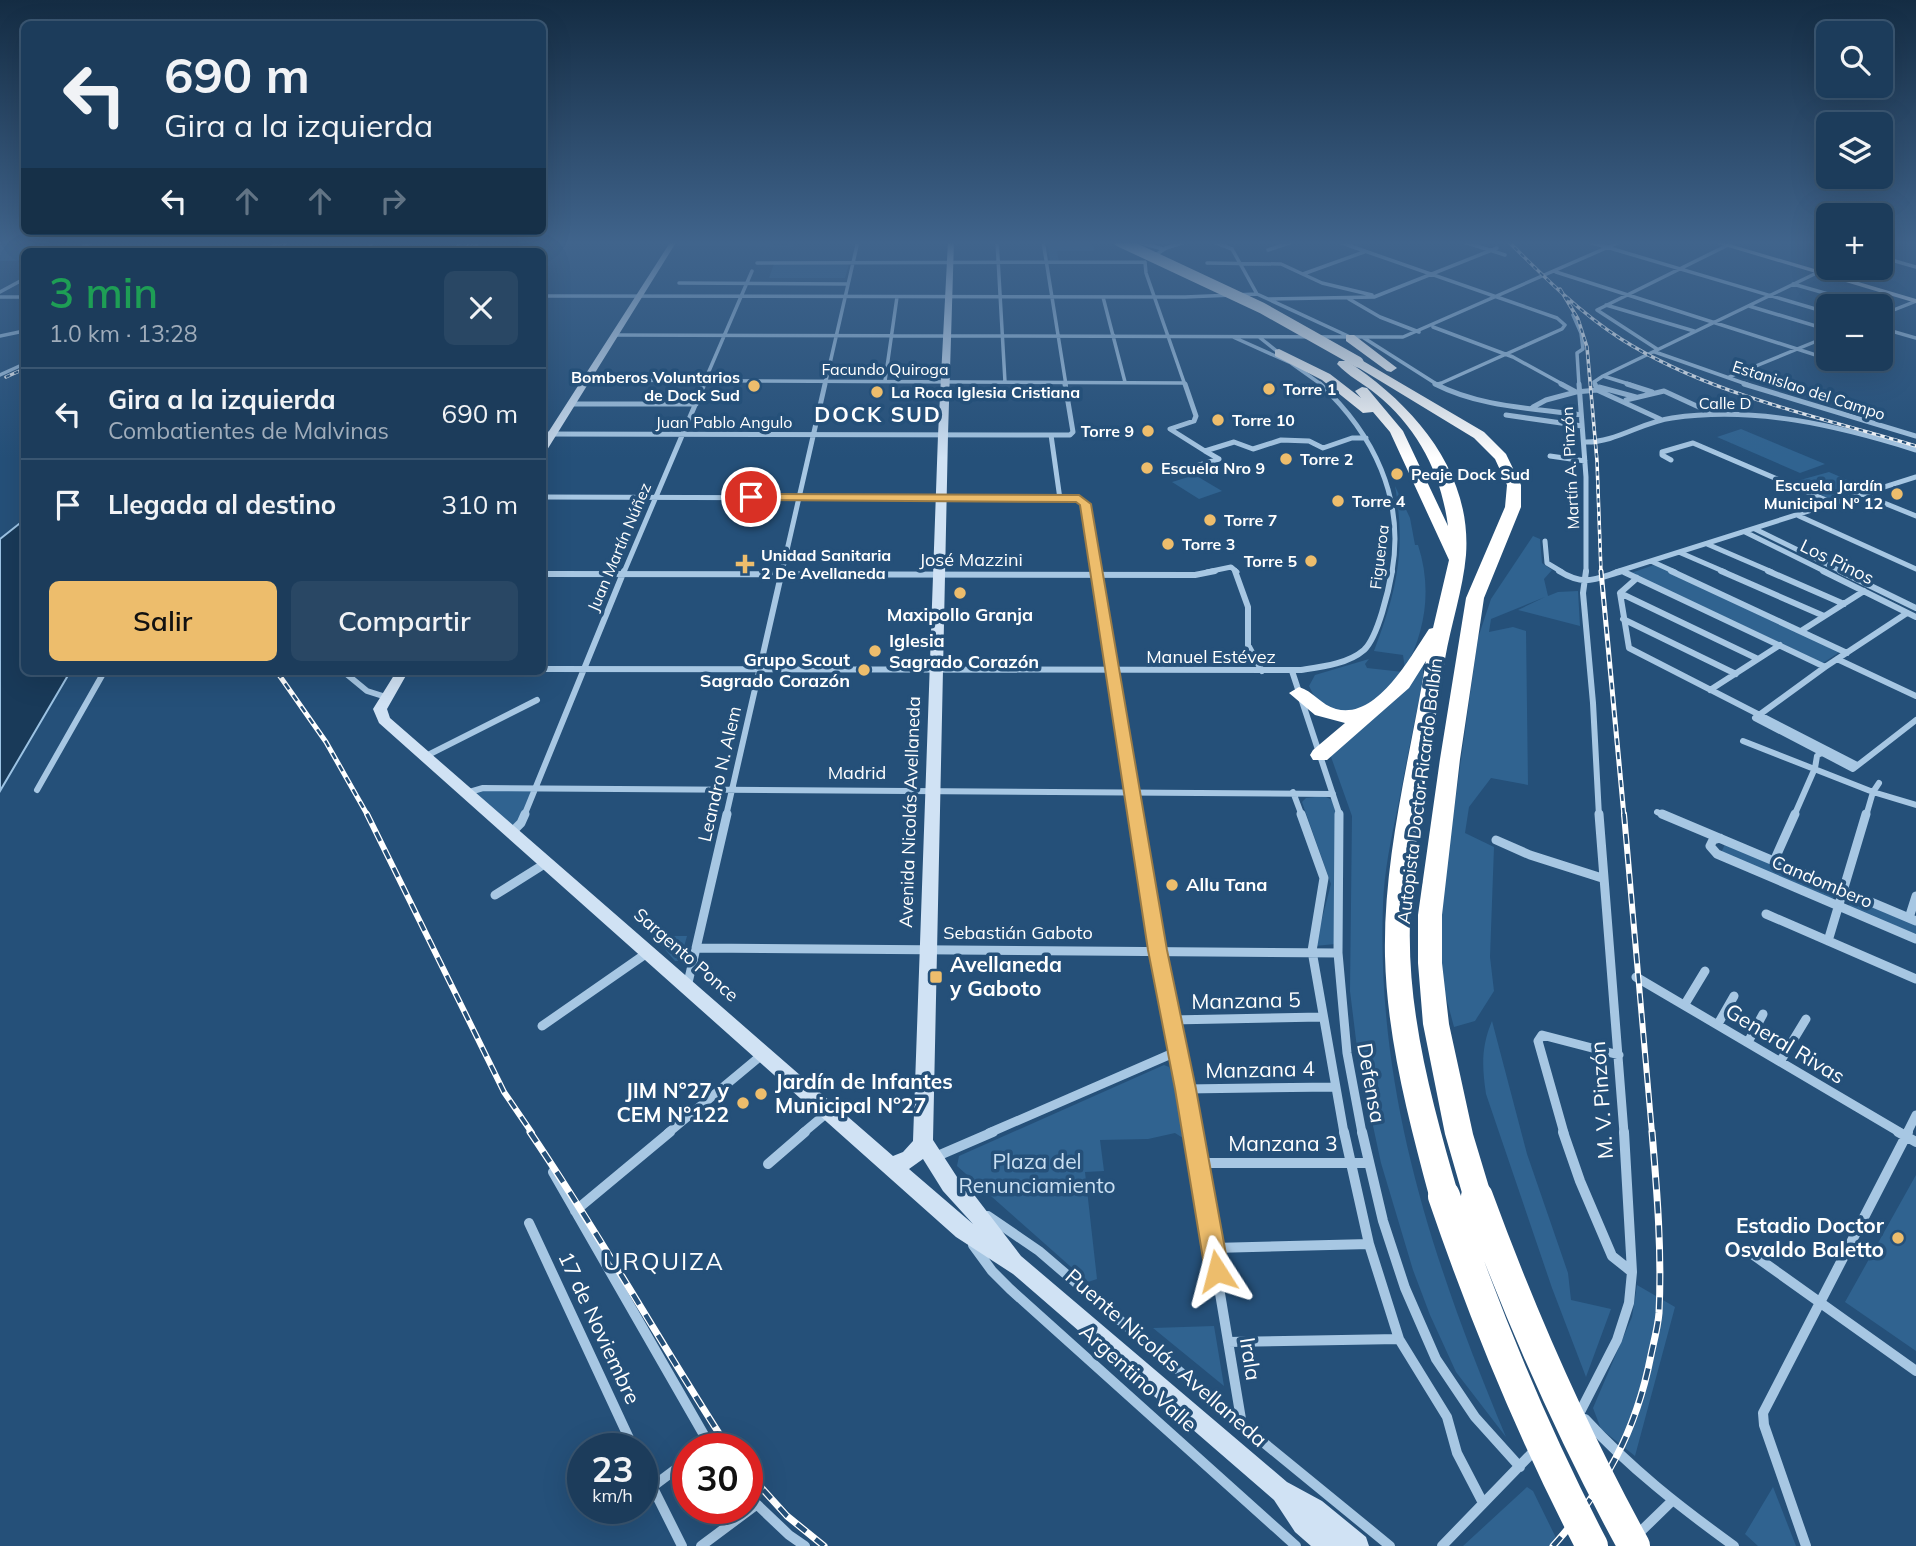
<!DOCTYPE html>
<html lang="es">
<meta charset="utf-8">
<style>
body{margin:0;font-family:Mulish,sans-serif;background:#294764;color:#f1f3f6;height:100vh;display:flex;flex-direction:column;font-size:26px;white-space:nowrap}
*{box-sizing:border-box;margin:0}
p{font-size:23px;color:#a0adbb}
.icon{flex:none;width:38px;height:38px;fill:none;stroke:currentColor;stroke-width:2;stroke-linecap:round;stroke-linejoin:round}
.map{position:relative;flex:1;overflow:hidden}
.panel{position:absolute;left:21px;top:248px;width:525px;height:427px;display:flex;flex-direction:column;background:#1c3c5b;border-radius:10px;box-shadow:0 7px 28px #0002,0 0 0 2px #3a5671}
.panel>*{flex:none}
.banner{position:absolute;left:21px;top:21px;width:525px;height:214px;border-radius:10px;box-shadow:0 7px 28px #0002,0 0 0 2px #3a5671;background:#1c3c5b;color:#f1f3f6;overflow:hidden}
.tools{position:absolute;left:1816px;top:21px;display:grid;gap:14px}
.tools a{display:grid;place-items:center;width:77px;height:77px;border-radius:10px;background:#1c3c5b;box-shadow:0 7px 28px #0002,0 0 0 2px #3a5671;font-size:35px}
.speed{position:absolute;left:567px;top:1433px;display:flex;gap:14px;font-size:35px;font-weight:700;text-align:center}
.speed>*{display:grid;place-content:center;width:91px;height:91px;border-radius:50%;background:#1c3c5b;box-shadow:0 7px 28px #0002,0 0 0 2px #3a5671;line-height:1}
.speed small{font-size:18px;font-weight:400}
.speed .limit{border:10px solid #d22;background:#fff;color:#111}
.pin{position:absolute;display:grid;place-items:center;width:60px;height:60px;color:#fff;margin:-30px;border:4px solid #fff;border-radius:50%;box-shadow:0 2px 7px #0007}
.me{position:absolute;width:77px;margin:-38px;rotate:351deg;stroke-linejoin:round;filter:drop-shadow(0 0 5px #0008)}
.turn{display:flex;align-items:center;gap:24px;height:147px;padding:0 28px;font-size:32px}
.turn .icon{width:91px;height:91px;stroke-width:2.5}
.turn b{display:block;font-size:49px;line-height:60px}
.lanes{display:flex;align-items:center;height:66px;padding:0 28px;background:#0003;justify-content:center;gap:35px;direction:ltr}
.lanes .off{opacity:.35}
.round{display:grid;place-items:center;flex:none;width:74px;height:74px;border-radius:10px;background:#294764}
.summary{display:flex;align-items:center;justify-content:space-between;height:119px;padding:0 28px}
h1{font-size:42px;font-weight:600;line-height:52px;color:#1e9e55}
.primary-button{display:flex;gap:14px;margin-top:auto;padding:14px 28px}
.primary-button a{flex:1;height:80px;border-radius:10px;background:#edbd6c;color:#111;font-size:28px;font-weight:600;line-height:80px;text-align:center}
.primary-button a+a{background:#294764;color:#f1f3f6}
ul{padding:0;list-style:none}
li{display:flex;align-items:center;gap:21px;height:91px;padding:0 28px;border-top:2px solid #3a5671}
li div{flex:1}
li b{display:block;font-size:26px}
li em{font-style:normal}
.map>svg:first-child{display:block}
</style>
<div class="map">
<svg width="1916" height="1546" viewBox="0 0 1916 1546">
<rect width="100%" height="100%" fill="#255079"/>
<path fill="#306390" d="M185,241H204L207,248L200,252L155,251L166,245Z
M680,241H774L773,246H789L792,241H796L794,247L677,246Z
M1047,241H1092L1094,251H1057L1059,262L1050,261Z
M0,245H52L40,252H24V261H0Z
M774,264H849L845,278H769Z
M1741,429L1825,464L1800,473L1717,437Z
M1829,472L1866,488L1830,499L1793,482Z
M1195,475L1222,491L1199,499L1172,482Z
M1395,486L1410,518L1415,545H1418C1432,588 1426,630 1405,669L1403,655L1374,651C1397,590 1406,551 1395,486Z
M1533,536L1540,539L1542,563L1552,570L1544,579L1548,596L1558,592L1578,591L1580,626L1518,610L1545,597L1491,619L1489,632L1513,627L1526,631L1528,785L1491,778L1469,807L1465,833L1494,847L1490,957L1494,991L1475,1021L1454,1027L1441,978L1439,917L1478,638L1491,599Z
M1654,565L1841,651L1823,663L1631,573Z
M1369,659L1365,664L1367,668L1403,672L1371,706L1347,715L1317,702L1309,686L1315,675Z
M1421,666H1423V681C1414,723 1406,764 1398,806C1391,839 1384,872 1383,905C1376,1094 1434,1265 1506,1437L1456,1372L1430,1315L1413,1270L1381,1163L1358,1056L1350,991L1352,816L1330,754Z
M534,788L521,823L511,833L467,793L477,789Z
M1324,796L1332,800L1338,818L1335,944L1315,946L1331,884L1302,802L1306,798Z
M1725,844L1836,890L1833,899L1721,853Z
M1851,897L1916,924V934L1849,907Z
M653,936H687L680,961H675Z
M1492,1021L1527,1154L1568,1273L1571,1300L1611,1309L1586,1377L1552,1288L1486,1094C1482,1067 1481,1047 1492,1021Z
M1164,1065L1169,1067L1172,1073L1183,1138L1175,1133L1148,1139L1100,1140L1104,1171L1085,1172L1097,1279L1088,1282L957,1166L959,1156Z
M1916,1175V1351L1845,1302Z
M1637,1285L1675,1307L1635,1456L1601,1429L1593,1408L1632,1317Z
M1214,1326L1224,1386L1153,1328Z
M1527,1487L1533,1491L1560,1546H1463Z
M1773,1487L1796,1546H1758L1745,1534Z"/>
<path fill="#193a59" stroke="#9cc3e4" stroke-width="2" d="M376,241H463L450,252H362Z
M24,520V672H70L0,791V539Z"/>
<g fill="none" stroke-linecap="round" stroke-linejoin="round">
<path stroke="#a7c7e3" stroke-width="3.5" d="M997,241L1005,382
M1043,241L1066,385
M1134,241L1163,249
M1211,241L1232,249L1257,294L1348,336
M1336,241L1557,318L1565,325L1562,329L1437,385
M1461,241L1505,255
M1586,241L1829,313
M1826,241L1829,242
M1268,250L1295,241
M73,252L94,241
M264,252L280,241
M469,252L480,241
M1881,257L1916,267
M1151,258L1166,248L1188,241
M1145,262L1146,273L1185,385
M757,263L1145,262
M1207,263L1281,264L1322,283L1372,295
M1556,272L1822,357
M1303,274L1364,252
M679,283L848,284
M1793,284L1870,306
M0,292L24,279
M542,296L1185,297L1257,294
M0,297H24
M1103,297L1125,382
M1268,299L1374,297L1497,248
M1349,299L1380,317L1419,332
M1606,305L1694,331
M1749,306L1829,330
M1573,315L1581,333L1583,349L1577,353L1579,385
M1881,315L1916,301
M1433,327L1513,357L1564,385
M1881,328L1916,338
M614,335L1403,337L1622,241
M0,336L24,331
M1233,337L1291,363L1322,385
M1259,337L1283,356
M1364,338L1438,385
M1657,349L1597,310L1736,241
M1655,352L1749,385
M0,375L24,364
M1603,376L1632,385
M1729,377L1829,336
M586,380L1184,383
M885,381L897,297
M703,385L752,271
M825,385L858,241
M1595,385L1594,382L1603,376L1829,267"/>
<path stroke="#a7c7e3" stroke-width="5" d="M1185,384L1196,416L1194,421L1170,429L1205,451L1234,442L1253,449L1281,440L1309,441L1323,448L1352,438H1366
M1320,384C1374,434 1405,499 1392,572
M1435,384C1480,407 1531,408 1581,415
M1561,384L1576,392L1597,390L1660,419
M1579,384L1586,477V572
M1595,384L1597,390
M1627,384L1652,392
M1744,384L1916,436
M1437,385L1440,384
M1599,387L1636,397
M1626,400L1664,391L1714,414
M571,404H696
M1533,407L1546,400L1576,392
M1506,415L1582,426
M542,434L1070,435L1073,432L1065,384
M1051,435L1060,499
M1584,442C1616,443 1641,422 1672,418C1755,406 1836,425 1916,450
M1550,456L1585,461
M1671,460L1662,455V452L1693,443L1833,503
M1187,469L1219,459L1205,451
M1862,494L1916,516
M542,497L1079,499L1084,502L1096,572
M1799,516L1916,569
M1755,529L1843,572
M1745,532L1826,572
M1545,541L1547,563L1562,572
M1707,544L1772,572
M1681,553L1725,572
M1653,562L1675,572
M624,572L704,384
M782,572L825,384
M1207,572L1231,567L1237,572
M1616,572L1916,477"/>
<path stroke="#a7c7e3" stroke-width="6" d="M1095,571L1136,816
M1235,571L1248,607V645L1262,671
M1559,571C1585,587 1595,579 1622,571
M1586,571L1583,593L1593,703L1599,816
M1671,571L1847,653
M1721,571L1824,616
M1768,571L1844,604
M1823,571L1916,617
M1840,571L1916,608
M1624,572L1825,667
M542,574L1195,575L1215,571
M1637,578L1620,593L1629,648L1857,765
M1620,593L1758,659
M1907,613L1825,667L1755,718L1853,769L1916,720
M1623,619L1736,674
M1801,631L1864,591
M1837,659L1916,696
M542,669L1301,670C1321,667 1348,664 1364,650C1378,637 1389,589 1392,571
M1292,671L1340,816
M344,672L367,691L386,697
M1710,690L1780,645
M1743,741L1873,792L1916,805
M426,756L537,700
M37,790L104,672
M1293,792L1302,816
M466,793L483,788L1333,794
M1657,812L1666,816
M524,816L624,571
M726,816L782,571
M1794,816L1815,768L1817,756L1823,751
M1866,816L1873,792L1879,783"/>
<path stroke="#a7c7e3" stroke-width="9" d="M1136,814L1158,950L1193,1133
M1301,814L1324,878L1312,951L1344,1133
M1339,814L1338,953L1347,1053L1362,1133
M1599,814L1624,1133
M1662,814L1916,921
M512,832L521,823L525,814
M1720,838L1713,840L1710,846L1717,854L1916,939
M1496,840L1530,855L1602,878
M1774,861L1795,814
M495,895L546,863
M1766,914L1916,979
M1909,918L1916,896
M1828,941L1866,814
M698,948L1338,953
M1636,977L1901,1133
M687,987L727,814
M1685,1004L1705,971
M1171,1020L1321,1017
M1718,1024L1734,996
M542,1026L647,953
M1748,1042L1763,1014
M1780,1062L1806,1019
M1186,1089L1334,1087
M668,1133L763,1054
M803,1133L828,1112
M989,1133L1178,1051
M1564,1133L1538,1041L1542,1035L1619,1055
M1907,1133L1916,1115"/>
<path stroke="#a7c7e3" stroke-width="10" d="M1193,1132L1242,1425
M1344,1132L1369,1244L1399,1339L1447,1417L1457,1453L1483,1503
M1362,1132L1383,1221L1405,1288L1436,1359L1475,1417L1520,1467
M1563,1132L1580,1181L1612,1256L1632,1272
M1898,1132L1916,1142
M935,1157L993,1132
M1199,1163H1368
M768,1164L805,1132
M553,1172L712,1449
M575,1211L670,1132
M988,1216L1039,1251L1242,1425L1390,1546
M529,1223L634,1449
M973,1245L992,1271L1010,1289L1296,1546
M1213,1248L1369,1244
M1745,1249L1916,1371
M1228,1342L1399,1339
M1579,1414L1617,1340L1629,1303L1632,1272L1624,1132
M1585,1419C1630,1468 1680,1507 1734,1546
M642,1466L682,1546
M652,1487L688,1460
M747,1495L789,1535L805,1546
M1636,1536L1672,1501
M701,1546L756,1505
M1442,1546L1534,1451
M1806,1546L1764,1425L1763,1413L1908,1132"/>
<path fill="#d0e2f4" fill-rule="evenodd" d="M671,241H677L547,450L542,453V442Z
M948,241H954L948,435L933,1140L957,1177L975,1196L1021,1256L1287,1482L1322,1501L1366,1537L1369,1546H1311L1295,1532L1274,1500L1013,1274L956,1237L379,723L373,709L396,672H408L387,709L390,718L893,1156L903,1152L913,1141L938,435ZM923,1159L943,1191L973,1224L909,1169Z
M1708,241H1719L1916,299V303Z"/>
<path fill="#fff" fill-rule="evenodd" d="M1346,335H1354L1397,368L1391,372L1387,371L1346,341Z
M1279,349L1330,374L1361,398L1355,391L1362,387L1367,388L1403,431L1448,526C1441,473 1418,428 1376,394C1364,384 1348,376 1337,364L1339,361H1347C1413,404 1472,471 1466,555C1463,590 1451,624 1445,659C1432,745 1413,833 1410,921C1407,1015 1433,1106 1459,1196L1455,1206L1444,1210L1433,1206L1429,1196C1408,1117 1387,1038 1385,956C1383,857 1410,758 1426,661L1409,688L1327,760H1313L1310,755L1313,750L1345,723L1315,715L1289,693L1299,687C1313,691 1321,705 1336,709C1377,720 1410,657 1429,629L1433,628L1449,560L1390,432L1373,412L1363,413L1322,380L1275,356V350Z
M1358,358L1484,432L1506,454L1521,485V507L1484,598L1460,759L1442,915V963L1449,1024L1473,1134L1492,1197L1488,1207L1477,1211L1466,1207L1445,1134L1423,1024L1418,963V915L1440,759L1466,598L1505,507L1507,485L1495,459L1474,438L1354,365V359Z"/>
<g stroke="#fff" stroke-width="3.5">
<path id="rail-far3" d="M1508,241C1543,276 1579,312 1621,339C1710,395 1817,416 1916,446
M272,252L288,241
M462,252L474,241
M1560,289L1578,319L1587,347L1597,461L1601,572
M6,377L24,369"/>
</g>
<g stroke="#fff" stroke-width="5">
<path id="rail-far2" d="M1601,571L1624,816
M277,672L326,742L368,816"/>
</g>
<g stroke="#fff" stroke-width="6">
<path id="rail-far1" d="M367,814L504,1092L532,1133
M1624,814L1652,1133"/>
</g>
<g stroke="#fff" stroke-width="7">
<path id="rail" d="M530,1132C600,1235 661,1344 729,1449
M747,1472L787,1516L824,1546
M1553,1546C1605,1488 1636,1432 1651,1355C1654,1341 1658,1326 1659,1313C1662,1252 1657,1191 1652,1132"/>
</g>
<use href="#rail-far3" stroke="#255079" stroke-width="2" stroke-dasharray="4.5" stroke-linecap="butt"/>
<use href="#rail-far2" stroke="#255079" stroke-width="2.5" stroke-dasharray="7" stroke-linecap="butt"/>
<use href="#rail-far1" stroke="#255079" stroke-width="3.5" stroke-dasharray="10" stroke-linecap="butt"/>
<use href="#rail" stroke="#255079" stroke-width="4.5" stroke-dasharray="12" stroke-linecap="butt"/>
<path stroke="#fff" stroke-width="11" d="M1119,241L1262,308L1358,362"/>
<path stroke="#fff" stroke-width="32" d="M1444,1196C1485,1316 1533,1433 1592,1546
M1477,1197C1521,1317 1572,1433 1634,1546"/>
</g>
<linearGradient id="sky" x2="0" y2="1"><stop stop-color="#142c43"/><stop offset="0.53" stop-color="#40648c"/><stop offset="1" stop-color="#40648c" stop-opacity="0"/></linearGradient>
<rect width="1916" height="458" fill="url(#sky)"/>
<path fill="#edbd6c" stroke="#9a7b46" stroke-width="2" d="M751,494L1079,495L1091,504L1167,950L1196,1089L1229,1271L1225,1280L1217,1283L1208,1280L1205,1271L1175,1089L1148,950L1080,505L1076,502L746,500L745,497Z"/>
<g fill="#edbd6c" stroke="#255079" stroke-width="2.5">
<circle cx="754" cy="386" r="7"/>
<circle cx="1269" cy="389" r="7"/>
<circle cx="877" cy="392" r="7"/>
<circle cx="1218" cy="420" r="7"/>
<circle cx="1148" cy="431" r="7"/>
<circle cx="1286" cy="459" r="7"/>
<circle cx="1147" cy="468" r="7"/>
<circle cx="1397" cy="474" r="7"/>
<circle cx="1897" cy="494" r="7"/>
<circle cx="1338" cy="501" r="7"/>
<circle cx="1210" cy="520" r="7"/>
<circle cx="1168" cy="544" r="7"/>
<circle cx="1311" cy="561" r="7"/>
<path d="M741.5 553.5h7v7h7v7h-7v7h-7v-7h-7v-7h7z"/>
<circle cx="960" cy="593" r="7"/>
<circle cx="875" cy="651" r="7"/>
<circle cx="864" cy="670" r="7"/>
<circle cx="1172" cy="885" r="7"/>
<rect x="929" y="970" width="14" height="14" rx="3.5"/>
<circle cx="761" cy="1094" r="7"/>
<circle cx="743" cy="1103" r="7"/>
<circle cx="1898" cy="1238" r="7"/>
</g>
<g text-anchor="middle" stroke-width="7" stroke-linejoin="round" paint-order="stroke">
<g font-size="16" fill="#fff" stroke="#255079">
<text x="885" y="375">Facundo Quiroga</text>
<text transform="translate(1809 390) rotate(18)" y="6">Estanislao del Campo</text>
<text x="1725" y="409">Calle D</text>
<text x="724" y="428">Juan Pablo Angulo</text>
<text transform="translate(1570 468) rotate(-93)" y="6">Martín A. Pinzón</text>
<text transform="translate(619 547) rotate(-67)" y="6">Juan Martín Núñez</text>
<text transform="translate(1379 557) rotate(-83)" y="6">Figueroa</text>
</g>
<g font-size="16" font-weight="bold" fill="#fff" stroke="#255079" text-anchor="start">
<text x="740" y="383" text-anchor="end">Bomberos Voluntarios<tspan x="740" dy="18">de Dock Sud</tspan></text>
<text x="1283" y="395">Torre 1</text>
<text x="891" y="398">La Roca Iglesia Cristiana</text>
<text x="1232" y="426">Torre 10</text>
<text x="1134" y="437" text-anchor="end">Torre 9</text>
<text x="1300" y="465">Torre 2</text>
<text x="1161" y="474">Escuela Nro 9</text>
<text x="1411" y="480">Peaje Dock Sud</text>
<text x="1883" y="491" text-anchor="end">Escuela Jardín<tspan x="1883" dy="18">Municipal Nº 12</tspan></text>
<text x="1352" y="507">Torre 4</text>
<text x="1224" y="526">Torre 7</text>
<text x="1182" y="550">Torre 3</text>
<text x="761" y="561">Unidad Sanitaria<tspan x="761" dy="18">2 De Avellaneda</tspan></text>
<text x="1297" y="567" text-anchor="end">Torre 5</text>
</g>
<g font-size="18" fill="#fff" stroke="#255079">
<text x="971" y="566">José Mazzini</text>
<text transform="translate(1837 562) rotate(26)" y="6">Los Pinos</text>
<text x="1211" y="663">Manuel Estévez</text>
<text x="857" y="779">Madrid</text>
<text transform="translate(720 774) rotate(-77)" y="6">Leandro N. Alem</text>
<text transform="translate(1420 791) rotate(-83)" y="6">Autopista Doctor Ricardo Balbín</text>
<text transform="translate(910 812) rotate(-88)" y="6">Avenida Nicolás Avellaneda</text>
<text transform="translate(1822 882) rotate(23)" y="6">Candombero</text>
<text x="1018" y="939">Sebastián Gaboto</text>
<text transform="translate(686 955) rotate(41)" y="6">Sargento Ponce</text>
</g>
<g font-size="18" font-weight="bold" fill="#fff" stroke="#255079" text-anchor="start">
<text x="960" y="621" text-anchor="middle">Maxipollo Granja</text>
<text x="889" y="647">Iglesia<tspan x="889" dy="21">Sagrado Corazón</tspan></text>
<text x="850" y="666" text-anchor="end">Grupo Scout<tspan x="850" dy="21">Sagrado Corazón</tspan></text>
<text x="1186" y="891">Allu Tana</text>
</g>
<g font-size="21" font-weight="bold" letter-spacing="2" fill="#fff" stroke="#255079">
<text x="878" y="422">DOCK SUD</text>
</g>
<g font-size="21" font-weight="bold" fill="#fff" stroke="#255079" text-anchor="start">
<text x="950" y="972">Avellaneda<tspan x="950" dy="24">y Gaboto</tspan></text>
<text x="775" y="1089">Jardín de Infantes<tspan x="775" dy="24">Municipal N°27</tspan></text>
<text x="729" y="1098" text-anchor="end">JIM N°27 y<tspan x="729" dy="24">CEM N°122</tspan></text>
<text x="1884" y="1233" text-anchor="end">Estadio Doctor<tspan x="1884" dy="24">Osvaldo Baletto</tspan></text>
</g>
<g font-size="21" fill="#fff" stroke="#255079">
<text transform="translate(1246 1001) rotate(-1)" y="7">Manzana 5</text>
<text transform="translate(1785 1044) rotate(31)" y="7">General Rivas</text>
<text transform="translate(1260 1070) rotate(-1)" y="7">Manzana 4</text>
<text transform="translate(1371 1083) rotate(80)" y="7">Defensa</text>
<text transform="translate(1602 1100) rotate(-94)" y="7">M. V. Pinzón</text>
<text x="1283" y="1151">Manzana 3</text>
<text transform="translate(599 1328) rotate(65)" y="7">17 de Noviembre</text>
<text transform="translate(1166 1358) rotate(41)" y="7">Puente Nicolás Avellaneda</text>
<text transform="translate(1250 1359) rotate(81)" y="7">Irala</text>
<text transform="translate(1138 1378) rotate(42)" y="7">Argentino Valle</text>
</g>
<g font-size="21" fill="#cae0f3" stroke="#255079">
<text x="1037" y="1169">Plaza del<tspan x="1037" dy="24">Renunciamiento</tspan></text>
</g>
<g font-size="24" letter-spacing="2" fill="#fff" stroke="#255079">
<text x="664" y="1270">URQUIZA</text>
</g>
</g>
</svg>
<div class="tools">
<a><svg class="icon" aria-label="search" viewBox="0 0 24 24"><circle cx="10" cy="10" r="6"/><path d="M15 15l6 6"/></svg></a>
<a><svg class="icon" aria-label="layers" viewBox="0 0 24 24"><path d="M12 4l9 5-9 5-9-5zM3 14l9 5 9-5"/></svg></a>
<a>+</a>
<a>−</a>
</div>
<div class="speed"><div>23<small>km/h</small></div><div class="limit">30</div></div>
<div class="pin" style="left:751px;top:497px;background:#d93025"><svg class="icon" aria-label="arrive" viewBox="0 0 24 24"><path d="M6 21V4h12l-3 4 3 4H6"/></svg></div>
<svg class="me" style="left:1217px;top:1271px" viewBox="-20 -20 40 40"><path d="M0-17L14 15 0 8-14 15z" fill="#edbd6c" stroke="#fff" stroke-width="4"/></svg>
<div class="banner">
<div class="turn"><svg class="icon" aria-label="left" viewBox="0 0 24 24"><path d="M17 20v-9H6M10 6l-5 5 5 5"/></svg><div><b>690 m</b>Gira a la izquierda</div></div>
<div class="lanes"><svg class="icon" aria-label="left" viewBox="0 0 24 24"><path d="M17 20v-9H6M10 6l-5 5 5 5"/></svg><svg class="icon off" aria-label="ahead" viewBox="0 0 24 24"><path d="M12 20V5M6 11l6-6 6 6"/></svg><svg class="icon off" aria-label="ahead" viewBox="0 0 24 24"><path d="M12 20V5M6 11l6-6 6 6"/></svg><svg class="icon off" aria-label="right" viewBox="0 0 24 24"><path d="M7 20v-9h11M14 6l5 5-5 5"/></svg></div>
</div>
<section class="panel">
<div class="summary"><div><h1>3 min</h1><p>1.0 km · 13:28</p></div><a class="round"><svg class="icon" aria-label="close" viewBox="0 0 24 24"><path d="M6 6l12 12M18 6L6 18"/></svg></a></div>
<ul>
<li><svg class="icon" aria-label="left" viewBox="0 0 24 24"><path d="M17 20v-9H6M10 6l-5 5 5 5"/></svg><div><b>Gira a la izquierda</b><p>Combatientes de Malvinas</p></div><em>690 m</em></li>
<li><svg class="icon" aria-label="arrive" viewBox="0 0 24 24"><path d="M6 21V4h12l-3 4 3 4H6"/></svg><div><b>Llegada al destino</b></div><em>310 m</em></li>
</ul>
<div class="primary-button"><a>Salir</a><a>Compartir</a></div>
</section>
</div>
